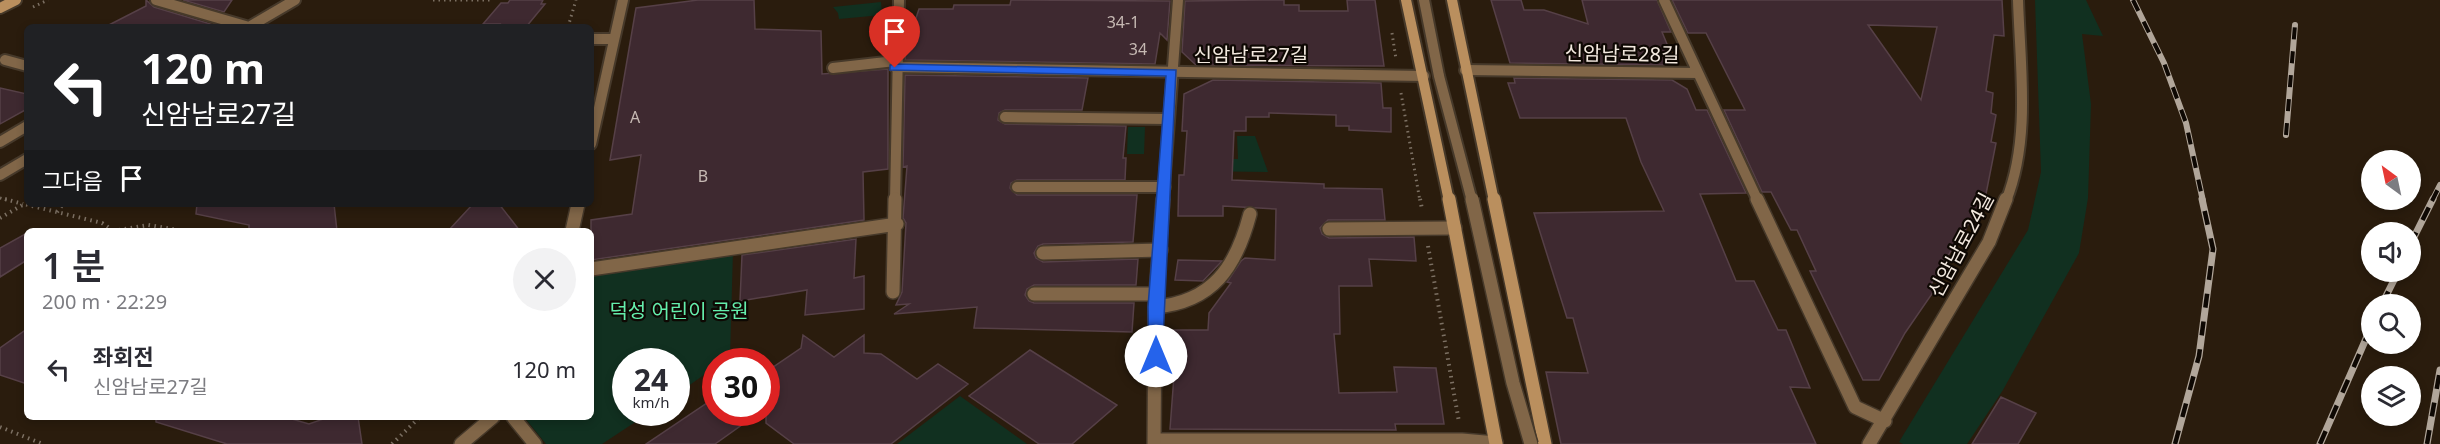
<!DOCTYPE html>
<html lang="ko">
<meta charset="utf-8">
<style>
body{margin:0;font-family:"Noto Sans","Noto Sans KR",sans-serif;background:#f2f2f3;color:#2b2b33;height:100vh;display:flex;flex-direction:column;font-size:22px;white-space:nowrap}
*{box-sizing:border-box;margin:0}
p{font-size:20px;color:#7c7c81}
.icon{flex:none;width:33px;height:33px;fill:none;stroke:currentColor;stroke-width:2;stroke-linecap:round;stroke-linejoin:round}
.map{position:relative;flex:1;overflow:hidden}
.sheet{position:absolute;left:24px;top:228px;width:570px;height:192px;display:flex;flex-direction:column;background:#fff;border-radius:9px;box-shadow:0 3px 9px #0003}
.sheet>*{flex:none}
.top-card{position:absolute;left:24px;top:24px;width:570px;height:183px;border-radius:9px;box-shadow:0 3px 9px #0003;background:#202124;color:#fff;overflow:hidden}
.needle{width:39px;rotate:327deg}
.buttons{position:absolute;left:2361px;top:150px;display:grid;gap:12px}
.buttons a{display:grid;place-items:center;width:60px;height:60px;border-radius:50%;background:#fff;box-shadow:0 3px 9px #0003;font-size:30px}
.speed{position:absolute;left:612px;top:348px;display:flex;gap:12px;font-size:30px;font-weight:700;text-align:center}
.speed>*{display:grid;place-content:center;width:78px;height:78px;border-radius:50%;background:#fff;box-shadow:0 3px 9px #0003;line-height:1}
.speed small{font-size:15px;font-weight:400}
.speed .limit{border:9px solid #d22;background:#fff;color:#111}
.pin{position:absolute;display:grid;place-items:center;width:51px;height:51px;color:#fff;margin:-62px -26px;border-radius:50% 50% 50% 0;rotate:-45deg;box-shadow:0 0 6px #0007}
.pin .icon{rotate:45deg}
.me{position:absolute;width:66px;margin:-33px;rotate:0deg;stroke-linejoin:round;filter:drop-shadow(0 0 4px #0008)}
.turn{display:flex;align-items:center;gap:21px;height:126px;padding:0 18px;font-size:27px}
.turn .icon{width:78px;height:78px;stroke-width:2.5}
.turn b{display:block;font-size:42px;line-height:51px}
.then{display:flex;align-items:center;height:57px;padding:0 18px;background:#0003;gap:12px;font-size:22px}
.round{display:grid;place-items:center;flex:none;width:63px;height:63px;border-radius:32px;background:#f2f2f3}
.headline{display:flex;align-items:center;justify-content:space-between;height:102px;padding:0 18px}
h1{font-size:36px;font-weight:600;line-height:45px}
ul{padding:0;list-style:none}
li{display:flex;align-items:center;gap:18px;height:78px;padding:0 18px}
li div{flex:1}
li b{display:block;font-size:22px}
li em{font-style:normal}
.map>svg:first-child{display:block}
</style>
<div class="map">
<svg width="2440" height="444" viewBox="0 0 2440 444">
<rect width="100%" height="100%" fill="#2a1c0d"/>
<path fill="#113020" d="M2035,0H2086L2103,36L2082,34L2091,104L2088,198L2079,253L2003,390L1967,444H1903L1899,442L2028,230L2041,172Z
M881,2L882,15L839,19L838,13L833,7Z
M1128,127H1145L1144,154H1127Z
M1237,136H1255L1268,172L1190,171L1191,159H1238Z
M733,251L730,358L724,361L716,362L715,367L677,394L676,362H626V412L649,413L602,444H546L524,417H591V272Z
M960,396L1027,444H897Z"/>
<path fill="#3e2930" stroke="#564047" stroke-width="1.5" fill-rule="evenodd" d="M146,0L154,7L214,25L212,27H105L146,6Z
M183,0H232L224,12Z
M510,0H543L541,4H545L526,27H498L500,24H483L501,3H508Z
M698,0H754L755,29L821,31L822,74L888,69V169L863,172L864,220L591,260V220L632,214L641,155L610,160L636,8Z
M1011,0L1170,1L1167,40L1160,33L1155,64L905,60L906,33H911L919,9H953L954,5H1010Z
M1263,0H1284V5H1299V11H1348L1347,0H1375L1384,66L1196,65L1182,52L1185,1Z
M1491,0H1521L1524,10H1544L1588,24L1582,0H1657L1671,32H1662L1672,56L1664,65L1510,63Z
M1672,0H2002L2004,36L1994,35L1986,91L1993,93L1991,113L1996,115L1991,142L1996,143L1986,194L1971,225L1968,224L1961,240L1958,239L1930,286L1936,288L1905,333L1879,380H1863L1810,271H1816L1797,230H1791L1771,192H1762L1724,110H1745L1706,33H1688ZM1868,25L1937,27L1921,100Z
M905,75L1088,78L1082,110H1005L999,113L998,120L1005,124L1126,126L1123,158H1126L1125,180H1017L1011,183L1010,188L1017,195H1137L1133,242L1043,244L1038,246L1034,253L1036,258L1043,262L1138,259L1136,285H1034L1027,289L1025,295L1029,301L1034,303H1134L1132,332L974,328L977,307L894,314L909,304L896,305L902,292L906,223L903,218L907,166L903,167Z
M1514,78L1672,80L1687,89L1696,110H1707L1746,193L1700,194L1736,281H1754L1778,330H1786L1810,388L1790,387L1816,444H1561L1546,372L1588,373L1573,318H1567L1534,213L1664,211L1641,162L1626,118H1520L1508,83H1515Z
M1213,80L1381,83L1383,108H1391V132L1349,130V126H1336V115L1269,113V117H1246V131H1234L1232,180L1324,184V188L1382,189L1385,220H1328L1320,228L1322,234L1329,238L1414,237L1416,261L1369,259L1372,286H1339L1340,334H1334L1339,393L1397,392L1394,367L1436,368L1444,424H1395L1396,430L1170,429L1175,362H1170L1172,330H1208L1209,313L1231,283L1227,282L1241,261L1245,258L1275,260L1276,209L1223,206V216H1178L1179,175H1184L1187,131H1182L1184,94Z
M0,88L27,94V109L0,124Z
M197,204H334L337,231H249V225L196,214Z
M473,204H499L520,231H448Z
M27,233V260L0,277V248Z
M856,239L854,278L864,276V309L805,315L807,290L740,301L742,255Z
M1178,260L1222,261L1203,281L1175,280Z
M27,329V384L0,375V348Z
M803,335L834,357L864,335V353L881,354L917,379L938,364L968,384L891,444H794L766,423V372L801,348Z
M1030,350L1117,405L1072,444H1039L969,396Z
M716,397V412H760L715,444H646Z
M2001,397L2036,413L2018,444H1972Z
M156,417H285L309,424L329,417H358L362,444H227L156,422Z"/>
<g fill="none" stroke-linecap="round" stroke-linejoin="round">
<g stroke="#46392a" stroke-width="14">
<path id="service-far1" d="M5,60L27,66
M895,67L1424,76
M833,68L895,61
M1005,117L1168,119
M0,142L27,126
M1017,187H1165"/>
</g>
<g stroke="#46392a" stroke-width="16">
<path id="service" d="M1329,229L1455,228
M1043,253L1161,250
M1034,294H1158
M1155,307C1213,302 1236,267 1250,214
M1155,440H1462L1496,443"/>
</g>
<g stroke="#46392a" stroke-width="14">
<path id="minor-far1" d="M156,0L249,27
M1664,0L1758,201
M249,27L295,0
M591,39H614
M1465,70L1698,73
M591,144L623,0
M0,175L27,159
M895,201L899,0
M1163,201L1178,0
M2006,201C2031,139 2020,65 2018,0"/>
</g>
<g stroke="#46392a" stroke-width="16">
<path id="minor" d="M1757,199L1855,407L1885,421
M572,231L578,204
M591,269L897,224
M893,292L895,199
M513,417L535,444
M461,444L493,417
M1154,444L1155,307L1163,199
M1869,444L1989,242L2006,199"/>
</g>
<g stroke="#46392a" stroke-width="14">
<path id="tertiary" d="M1424,0L1439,76"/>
</g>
<g stroke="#46392a" stroke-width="14">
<path id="secondary-far1" d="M1406,0L1449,201
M1452,0L1494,201
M0,8L16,0"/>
</g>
<g stroke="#46392a" stroke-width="16">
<path id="secondary" d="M1449,199L1496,444
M1494,199L1545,444"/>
</g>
<path stroke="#7c7063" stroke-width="3" stroke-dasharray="1.5 4" stroke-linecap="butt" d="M433,0H491
M33,7L48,0
M568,27L576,0
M1392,33L1396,59
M1401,93L1420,201
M0,198L10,201"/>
<path stroke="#7c7063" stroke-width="4" stroke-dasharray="1.5 4.5" stroke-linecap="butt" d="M5,199L23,204
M1420,199L1422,209
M57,212L63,204
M0,218L24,204L102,223L114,231
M113,231L148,225L184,231
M1428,246L1459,422
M27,287V307
M0,427L43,444
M392,444L420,417"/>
<use href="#service-far1" stroke="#816648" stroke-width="10"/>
<use href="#service" stroke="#816648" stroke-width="13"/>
<use href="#minor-far1" stroke="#816648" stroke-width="10"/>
<use href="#minor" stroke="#816648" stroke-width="13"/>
<use href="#tertiary" stroke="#816648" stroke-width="10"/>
<use href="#secondary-far1" stroke="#ba8f5e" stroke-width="10"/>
<use href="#secondary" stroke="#ba8f5e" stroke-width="13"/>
<g stroke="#b1a69a" stroke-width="6">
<path id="rail-far1" d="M2133,0L2164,63L2186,123L2203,201
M2286,135L2295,25
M2432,201L2440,185"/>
</g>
<g stroke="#b1a69a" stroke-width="7">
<path id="rail" d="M2410,245L2433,199
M2382,304L2398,272
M2175,444L2199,356L2213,249L2202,199
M2320,444L2372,325
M2427,444L2440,370"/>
</g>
<use href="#rail-far1" stroke="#0e0803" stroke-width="4" stroke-dasharray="12" stroke-linecap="butt"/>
<use href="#rail" stroke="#0e0803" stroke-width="4.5" stroke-dasharray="14" stroke-linecap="butt"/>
<g stroke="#46392a" stroke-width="14" stroke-linecap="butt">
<path id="tertiary-bridge-far1" d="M1439,76L1472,201"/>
</g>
<g stroke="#46392a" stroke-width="16" stroke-linecap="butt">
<path id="tertiary-bridge" d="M1472,199L1513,383L1531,444"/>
</g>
<use href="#tertiary-bridge-far1" stroke="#816648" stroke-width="10"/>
<use href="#tertiary-bridge" stroke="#816648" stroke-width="13"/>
</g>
<path fill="#2563eb" stroke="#184099" stroke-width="1.5" d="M895,64L1176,70L1162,360L1156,361L1149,356L1148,307L1166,76L890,70V65Z"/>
<g text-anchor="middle" stroke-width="4.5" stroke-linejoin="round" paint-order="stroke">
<g font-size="16" fill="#c6b9b3">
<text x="1123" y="28">34-1</text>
<text x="1138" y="55">34</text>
<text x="635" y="123">A</text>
<text x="703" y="182">B</text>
</g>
<g font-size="20" fill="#f3e9df" stroke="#0e0803">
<text transform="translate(1622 54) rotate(1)" y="7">신암남로28길</text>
<text x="1251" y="62">신암남로27길</text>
<text transform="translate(1961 245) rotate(-62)" y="7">신암남로24길</text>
</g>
<g font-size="20" fill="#64eeac" stroke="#0e0803">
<text x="679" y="318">덕성 어린이 공원</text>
</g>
</g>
</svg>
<div class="buttons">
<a><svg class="needle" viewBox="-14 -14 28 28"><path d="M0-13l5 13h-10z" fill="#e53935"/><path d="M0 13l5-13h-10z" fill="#7c7c81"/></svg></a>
<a><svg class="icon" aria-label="sound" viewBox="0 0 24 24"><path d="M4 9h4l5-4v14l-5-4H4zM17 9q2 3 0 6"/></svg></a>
<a><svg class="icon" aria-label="search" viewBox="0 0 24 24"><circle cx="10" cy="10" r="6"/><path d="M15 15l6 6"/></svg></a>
<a><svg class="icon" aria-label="layers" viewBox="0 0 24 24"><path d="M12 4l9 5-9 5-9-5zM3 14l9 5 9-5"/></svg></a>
</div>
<div class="speed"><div>24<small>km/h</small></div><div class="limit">30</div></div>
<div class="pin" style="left:895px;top:68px;background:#d93025"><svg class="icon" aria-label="arrive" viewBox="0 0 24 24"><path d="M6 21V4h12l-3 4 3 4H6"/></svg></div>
<svg class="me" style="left:1156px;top:356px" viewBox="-20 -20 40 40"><circle r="19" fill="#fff"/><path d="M0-13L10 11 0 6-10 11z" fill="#2563eb"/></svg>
<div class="top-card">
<div class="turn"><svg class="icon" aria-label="left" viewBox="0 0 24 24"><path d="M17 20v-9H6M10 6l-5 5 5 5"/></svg><div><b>120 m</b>신암남로27길</div></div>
<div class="then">그다음<svg class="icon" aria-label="arrive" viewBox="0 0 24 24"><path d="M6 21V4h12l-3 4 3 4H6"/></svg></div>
</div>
<section class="sheet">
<div class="headline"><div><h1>1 분</h1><p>200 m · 22:29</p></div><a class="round"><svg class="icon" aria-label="close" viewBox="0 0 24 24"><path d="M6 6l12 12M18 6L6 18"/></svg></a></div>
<ul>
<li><svg class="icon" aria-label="left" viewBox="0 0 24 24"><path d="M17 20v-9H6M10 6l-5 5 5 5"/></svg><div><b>좌회전</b><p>신암남로27길</p></div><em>120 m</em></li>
</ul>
</section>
</div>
